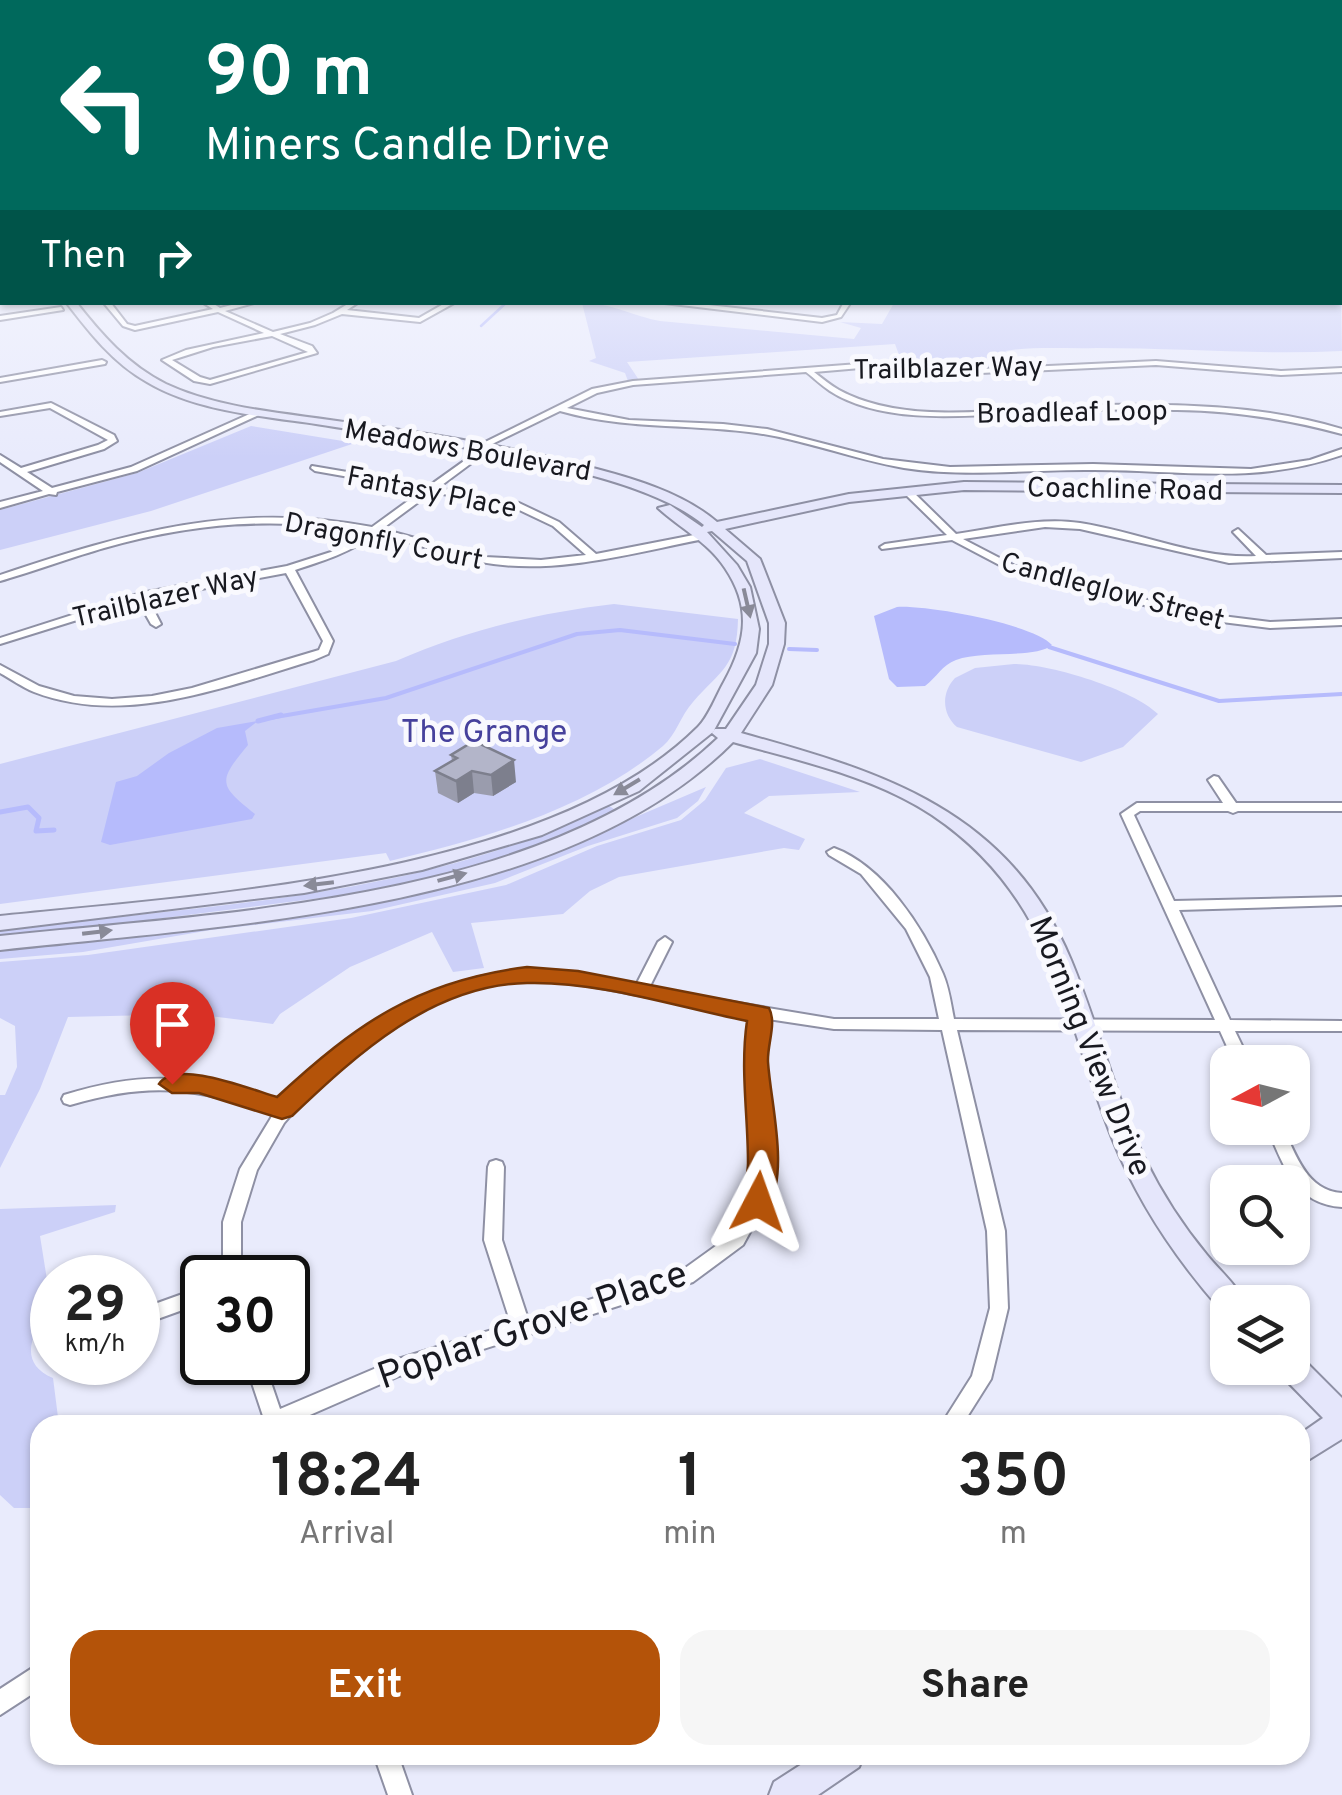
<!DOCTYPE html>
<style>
body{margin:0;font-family:Overpass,sans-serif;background:#f6f6f6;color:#222;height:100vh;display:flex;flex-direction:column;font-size:38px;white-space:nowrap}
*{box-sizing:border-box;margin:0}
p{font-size:32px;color:#767676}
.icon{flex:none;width:55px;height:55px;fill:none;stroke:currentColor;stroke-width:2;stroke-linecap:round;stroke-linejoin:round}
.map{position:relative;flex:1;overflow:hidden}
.drawer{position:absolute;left:30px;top:1415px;width:1280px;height:350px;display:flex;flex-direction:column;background:#fff;border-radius:30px;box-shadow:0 2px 8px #0004}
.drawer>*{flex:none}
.guide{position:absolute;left:0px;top:0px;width:1342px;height:305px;box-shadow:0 2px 8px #0004;background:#00695c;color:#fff;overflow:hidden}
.needle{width:65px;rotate:263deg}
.buttons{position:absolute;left:1210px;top:1045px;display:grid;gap:20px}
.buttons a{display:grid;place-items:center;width:100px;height:100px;border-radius:20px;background:#fff;box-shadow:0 2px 8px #0004;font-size:50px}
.speed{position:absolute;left:30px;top:1255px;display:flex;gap:20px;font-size:50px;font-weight:700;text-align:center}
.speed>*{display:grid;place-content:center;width:130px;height:130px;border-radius:50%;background:#fff;box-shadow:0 2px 8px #0004;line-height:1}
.speed small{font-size:25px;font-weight:400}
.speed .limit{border:5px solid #111;border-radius:15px;background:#fff;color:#111}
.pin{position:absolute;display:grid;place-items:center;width:85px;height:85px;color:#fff;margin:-102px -42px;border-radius:50% 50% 50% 0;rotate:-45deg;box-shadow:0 0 10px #0007}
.pin .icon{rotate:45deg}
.me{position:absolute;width:110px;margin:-55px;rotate:4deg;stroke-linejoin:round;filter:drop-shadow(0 0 8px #0008)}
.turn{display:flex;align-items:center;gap:35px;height:210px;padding:0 40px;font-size:45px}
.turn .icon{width:130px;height:130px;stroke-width:2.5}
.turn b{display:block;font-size:70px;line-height:85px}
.then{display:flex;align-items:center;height:95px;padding:0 40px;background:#0003;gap:20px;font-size:38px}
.eta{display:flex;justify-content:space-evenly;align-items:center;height:170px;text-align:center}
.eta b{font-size:60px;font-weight:700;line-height:70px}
.action{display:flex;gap:20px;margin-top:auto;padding:20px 40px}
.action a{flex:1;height:115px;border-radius:30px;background:#b45309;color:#fff;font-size:40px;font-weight:700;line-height:115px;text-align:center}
.action a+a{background:#f6f6f6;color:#222}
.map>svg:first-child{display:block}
</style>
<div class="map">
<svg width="1342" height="1795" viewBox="0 0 1342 1795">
<rect width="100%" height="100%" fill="#e9ebfc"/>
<path fill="#ccd0f8" d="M1340,223L1342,351C1260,355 1179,348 1097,348C1066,349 1035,346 1005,351L1020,365L954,369L902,363L895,344L627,362L639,380L628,381L625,373L589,361L596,358L582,303C609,302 633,316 660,321L854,339L861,328L840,322L882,324L894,303L1340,302Z
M251,426L355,443L151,511L0,550V510L137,473Z
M614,604L738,619C737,667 721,670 693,702C681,715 676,735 663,746C587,810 484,838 390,861L386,853L0,904V764L396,661C468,630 537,613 614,604Z
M1014,664C1050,664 1132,689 1158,714L1123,747L1081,762L957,727C942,714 941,693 955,678L975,668Z
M760,759L860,792L769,796L744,813L805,839L799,850L784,848L619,877L590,891L563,914L471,923L484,968L453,972L432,932L350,967L280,1014L273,1024L194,1014L68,1017L40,1089L0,1168V1095H5L17,1067L15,1026L0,1018V962L88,955L351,918L506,885L597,846L681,820L705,800L726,768Z
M706,787L698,801L677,818L588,846L495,883L372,911L211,930L83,952L0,959V951L315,912L419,894L530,862Z
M608,805L617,811L551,841L471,869L375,891L0,939V930C205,905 421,899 608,805Z
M116,1205L115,1212L40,1236L52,1311C30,1332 18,1364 53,1378L59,1425H40V1508H14L0,1495V1209Z"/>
<path fill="#b6bbfc" d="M897,607C927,605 1033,624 1052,645C1036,659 982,650 956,660C942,665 937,677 925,686L897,687L889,679L874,616Z
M258,721L245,731L248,745C217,782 219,785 255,814L252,819L110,845L101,842L116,782L137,776L169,753L217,728Z"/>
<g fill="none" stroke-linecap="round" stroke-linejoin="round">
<path stroke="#b6bbfc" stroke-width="2.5" d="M481,326L507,302"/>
<path stroke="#b6bbfc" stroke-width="4" d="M1049,647L1219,701L1342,694
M789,649L817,650
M270,718L386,698L577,634L620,630L735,644"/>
<path stroke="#b6bbfc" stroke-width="5" d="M258,721L281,715
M0,812L28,807L39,818L36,831L54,830"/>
<g stroke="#8e90a4" stroke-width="4">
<path id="street" d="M0,264H2V268H0Z
M103,302H110L127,324L135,326L213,309L202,302H211L220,308L243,302H258L225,311L273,332L310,323L333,313L351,302H359L347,310L419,318L447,302H456L420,322L342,314L315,325L280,334L312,346L317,353L210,384L194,381L162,360L186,350L264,333L218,312L135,330L123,326ZM272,336L308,352L210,380L200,377L172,360L213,347Z
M656,302H682L822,318L837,315L844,302H851L841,317L822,322Z
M61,307L63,310L0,320V316Z
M102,360L106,362L105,364L0,382V378Z
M1156,361L1281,371L1342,368V372L1281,375L1156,365L959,374L872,367L814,372C822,378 830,385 839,390C909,428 1013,407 1090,405C1176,404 1259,404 1342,429V434C1287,419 1234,411 1177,410C1131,409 1085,409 1039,412C976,415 886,427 830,391C822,386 814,378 806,372L633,385L597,393L567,408L629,420L723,424L767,429L883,459L950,467L1093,464L1251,469L1310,460L1342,449V455C1256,485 1182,470 1094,470C1030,469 967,478 904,468C851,459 801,438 749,432C685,424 622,429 560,411L482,449L475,447L592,389L633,381L872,363L959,370Z
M51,403L114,435L117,441L104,449L27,472L52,488L131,467L254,412L261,414L137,471L57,492L56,495L49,494L0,508V502L43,491L0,462V455L21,468L98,445L108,440L50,408L0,416V412Z
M478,451L481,452V456L438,488L519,503L559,522L596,554L704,533L709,536L704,539C632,553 554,576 481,562C445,556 411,541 376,534C351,552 323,561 295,570L333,641L328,654L314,660C225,687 125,727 34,692C22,687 11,679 0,673V665L39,686L74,696L112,699L152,696L192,688L319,650L323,641L286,573L148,599L161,624L156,627L151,624L138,601L0,644V638L141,593L287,566L331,552L366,532C275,516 194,523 104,548C69,558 35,571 0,581V575C129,532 235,501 372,527L423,490L315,471L311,468L312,466L429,486ZM432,492L513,507L553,526L586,555L541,560L485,557L382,529Z
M905,490H911L956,534C997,528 1039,517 1080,523C1139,532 1196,559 1256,556L1233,532L1238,529L1266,555L1342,552V558L1229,563L1080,529L1045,527L963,539L1015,566L1198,613L1270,622L1342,619V625L1270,628L1198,619L1009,570L952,540L882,549L880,547L885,544L947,535L905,494Z
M1214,776L1218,777L1236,803H1342V811H1238L1233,813L1228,811H1140L1134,815L1174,901L1342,897V905L1179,910L1230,1020L1342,1021V1031H1235L1250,1062H1234L1220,1031L957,1030L1005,1231L1008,1308L991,1379L962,1425H941L972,1376L990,1308L987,1231L942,1030L834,1029L768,1019L763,1056L770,1167L767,1201L743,1245L693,1282L399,1376L287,1425H266L245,1362H264L280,1409L395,1360L511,1324L484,1240L488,1167L490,1162L496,1160L502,1162L504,1167L502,1240L528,1319L681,1271L731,1235L749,1201L754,1167L747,1056L753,1017L590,986L541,980H525L475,988L423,1008L371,1038L324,1077L284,1123L257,1170L241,1222V1278H223V1222L240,1169L274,1113C193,1088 152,1081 70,1105L64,1103L62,1099L64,1095C152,1068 196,1077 282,1103C292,1092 302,1079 313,1068C371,1016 449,974 528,970C564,968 601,978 636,985L658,942L665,937L672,942L649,988L834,1019H939L930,977L906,929L861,874L829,855L827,852L834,848C883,866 923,927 943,974C949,988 951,1004 954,1019L1215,1020L1121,814L1137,803H1223L1208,780Z
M1267,1128H1283C1296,1155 1307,1191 1342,1193V1207C1294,1204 1284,1165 1267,1128Z
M202,1287V1303L138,1326V1310Z
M40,1663V1689L0,1715V1689Z
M374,1755H398L412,1795H388Z"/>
</g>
<g stroke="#8e90a4" stroke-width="4">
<path id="secondary" d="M0,238L2,239V244H0Z
M66,302H76C101,334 128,365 166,384C219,409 286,413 344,422C425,433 505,445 585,466C629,477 682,492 717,522L849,494L964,482L1342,485V493L964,490L849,502L725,529L760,559L785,623L784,644L772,685L741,733C885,773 1008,810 1071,960C1098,1025 1115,1095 1145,1159C1162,1194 1183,1226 1207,1255C1219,1270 1237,1285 1244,1302H1228V1312L1221,1310C1176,1259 1138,1203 1112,1138C1062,1012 1055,898 932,815C873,776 800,761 733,742C564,912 226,925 0,950V936C225,912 546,902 718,738L712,733L715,729H726L756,685L769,644V623L747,561L712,531L707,532L737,565L750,587L759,629L756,653L713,732L639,791L542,835L422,870L304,893L0,930V916C203,895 548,877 698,727C709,716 716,696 724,682C746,642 752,608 725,568C708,542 681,529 658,508L670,505L702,527L704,525C673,499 618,482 579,472C492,449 404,438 316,424C260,416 196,411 147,382C113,363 89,332 66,302Z
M1292,1355L1302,1358L1342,1398V1439L1300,1465V1434L1323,1418L1282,1376L1278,1368H1292Z
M816,1755H864L859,1767L818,1795H769L774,1782Z"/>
</g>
<use href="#street" fill="#fff" fill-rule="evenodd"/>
<use href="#secondary" fill="#e5e6fb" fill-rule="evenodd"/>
</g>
<path fill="#9a9cad" d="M451,755L516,782L493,796L474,793L458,803L438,793L435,771L452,761Z"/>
<path fill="#7d7f8d" d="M514,760L516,782L493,796L491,775Z
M472,771L474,793L458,803L456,781Z"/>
<path fill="#b3b5c9" stroke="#7d7f8d" stroke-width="2.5" d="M474,741L514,760L491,775L472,771L456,781L435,771L457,758L451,755Z"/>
<defs><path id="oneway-solid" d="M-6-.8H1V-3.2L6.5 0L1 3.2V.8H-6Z" transform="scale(2.5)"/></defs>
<g fill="#898a98">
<use href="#oneway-solid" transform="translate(747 603) rotate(77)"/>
<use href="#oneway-solid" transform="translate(627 787) rotate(149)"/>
<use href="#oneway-solid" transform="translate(452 877) rotate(-15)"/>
<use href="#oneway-solid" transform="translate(319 884) rotate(173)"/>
<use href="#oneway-solid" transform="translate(97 932) rotate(-7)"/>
</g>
<linearGradient id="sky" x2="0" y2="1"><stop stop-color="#94b7f0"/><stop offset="0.45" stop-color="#f5f6fe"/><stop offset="1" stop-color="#f5f6fe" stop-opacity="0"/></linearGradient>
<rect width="1342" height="458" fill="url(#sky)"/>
<path fill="#b45309" stroke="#753606" stroke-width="2.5" d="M527,967L578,971L769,1008C777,1023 767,1045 768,1062C771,1106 789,1169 768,1210H748C740,1195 748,1179 748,1163C748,1115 740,1069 747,1021C677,1007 599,981 527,983C432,985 357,1054 292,1116L282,1119L199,1093H172L159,1084C175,1058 252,1090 277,1097C357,1023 417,981 527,967Z"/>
<g text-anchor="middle" stroke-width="10" stroke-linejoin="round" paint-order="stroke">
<g font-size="28" fill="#181920" stroke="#f9f9fe">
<text transform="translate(948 367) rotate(-1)" y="10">Trailblazer Way</text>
<text transform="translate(1072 411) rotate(-1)" y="10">Broadleaf Loop</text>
<text transform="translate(468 449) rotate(10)" y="10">Meadows Boulevard</text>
<text transform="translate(1125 488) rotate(1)" y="10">Coachline Road</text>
<text transform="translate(432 491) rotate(11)" y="10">Fantasy Place</text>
<text transform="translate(384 540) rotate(11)" y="10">Dragonfly Court</text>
<text transform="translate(1113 590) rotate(15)" y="10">Candleglow Street</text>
<text transform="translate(165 596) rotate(-13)" y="10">Trailblazer Way</text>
</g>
<g font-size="32" fill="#46419c" stroke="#f9f9fe">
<text x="484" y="742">The Grange</text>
</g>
<g font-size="32" fill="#181920" stroke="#f9f9fe">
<text transform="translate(1091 1046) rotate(68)" y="11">Morning View Drive</text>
</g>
<g font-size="38" fill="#181920" stroke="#f9f9fe">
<text transform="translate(532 1324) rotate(-19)" y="13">Poplar Grove Place</text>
</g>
</g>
</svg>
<div class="buttons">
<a><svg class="needle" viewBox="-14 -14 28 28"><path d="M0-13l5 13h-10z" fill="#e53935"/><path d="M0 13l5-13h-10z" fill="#767676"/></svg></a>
<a><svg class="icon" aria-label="search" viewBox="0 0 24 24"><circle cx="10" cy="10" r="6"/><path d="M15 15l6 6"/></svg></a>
<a><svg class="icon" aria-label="layers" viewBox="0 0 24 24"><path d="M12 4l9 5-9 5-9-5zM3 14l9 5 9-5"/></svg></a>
</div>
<div class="speed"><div>29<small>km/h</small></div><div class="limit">30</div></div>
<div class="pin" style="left:172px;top:1084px;background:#d93025"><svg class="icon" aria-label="arrive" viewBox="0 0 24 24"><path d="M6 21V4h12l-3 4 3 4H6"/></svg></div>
<svg class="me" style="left:758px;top:1202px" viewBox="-20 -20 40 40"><path d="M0-17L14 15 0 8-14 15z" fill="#b45309" stroke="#fff" stroke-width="4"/></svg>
<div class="guide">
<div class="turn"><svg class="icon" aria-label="left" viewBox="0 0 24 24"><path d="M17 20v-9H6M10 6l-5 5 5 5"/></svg><div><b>90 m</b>Miners Candle Drive</div></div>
<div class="then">Then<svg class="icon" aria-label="right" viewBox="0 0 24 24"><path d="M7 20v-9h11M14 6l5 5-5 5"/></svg></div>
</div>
<section class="drawer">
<div class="eta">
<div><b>18:24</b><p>Arrival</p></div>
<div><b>1</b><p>min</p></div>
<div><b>350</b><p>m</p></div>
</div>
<div class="action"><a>Exit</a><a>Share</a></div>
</section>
</div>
